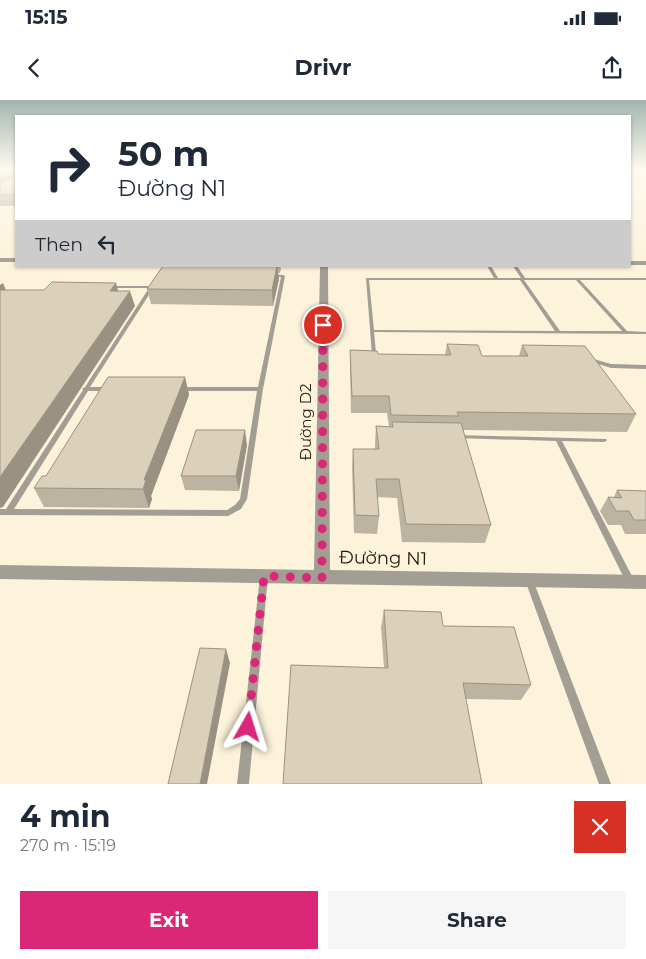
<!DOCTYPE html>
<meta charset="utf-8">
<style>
body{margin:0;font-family:Montserrat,sans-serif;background:#f6f6f7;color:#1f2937;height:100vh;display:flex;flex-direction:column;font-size:19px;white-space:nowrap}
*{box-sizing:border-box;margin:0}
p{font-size:16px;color:#747a83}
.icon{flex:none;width:28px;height:28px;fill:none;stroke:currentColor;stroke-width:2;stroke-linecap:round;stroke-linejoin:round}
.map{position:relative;height:684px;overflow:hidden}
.drawer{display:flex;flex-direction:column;background:#fff;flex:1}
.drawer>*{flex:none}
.hud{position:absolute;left:15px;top:15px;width:616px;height:152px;border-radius:0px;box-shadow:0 1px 4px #0004;background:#fff;color:#1f2937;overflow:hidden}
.pin{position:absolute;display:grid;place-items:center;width:42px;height:42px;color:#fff;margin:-21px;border:2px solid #fff;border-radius:50%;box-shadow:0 1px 5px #0007}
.me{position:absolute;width:55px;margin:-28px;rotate:6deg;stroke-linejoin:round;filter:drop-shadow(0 0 4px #0008)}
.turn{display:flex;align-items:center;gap:18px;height:105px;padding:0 20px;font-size:22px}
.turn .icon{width:65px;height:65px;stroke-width:2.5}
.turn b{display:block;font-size:35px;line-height:42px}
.then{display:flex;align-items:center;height:48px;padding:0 20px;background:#0003;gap:10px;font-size:19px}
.round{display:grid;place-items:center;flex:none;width:52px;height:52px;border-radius:0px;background:#f6f6f7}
.overview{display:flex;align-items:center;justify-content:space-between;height:85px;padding:0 20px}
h1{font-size:30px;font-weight:700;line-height:38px}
.cta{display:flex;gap:10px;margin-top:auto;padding:10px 20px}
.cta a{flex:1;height:58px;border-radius:0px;background:#db2777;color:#fff;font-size:20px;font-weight:700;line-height:58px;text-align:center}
.cta a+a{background:#f6f6f7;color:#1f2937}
.status{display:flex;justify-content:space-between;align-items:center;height:35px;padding:0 25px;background:#fff;direction:ltr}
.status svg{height:14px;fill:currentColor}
header{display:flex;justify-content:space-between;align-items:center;height:65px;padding:0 20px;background:#fff;font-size:22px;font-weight:700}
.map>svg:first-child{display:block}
</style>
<div class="status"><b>15:15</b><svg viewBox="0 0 49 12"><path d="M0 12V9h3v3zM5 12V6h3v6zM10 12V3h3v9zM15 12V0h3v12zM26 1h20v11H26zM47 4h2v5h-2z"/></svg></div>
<header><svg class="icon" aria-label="back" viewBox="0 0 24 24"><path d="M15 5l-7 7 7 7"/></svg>Drivr<svg class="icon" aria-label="share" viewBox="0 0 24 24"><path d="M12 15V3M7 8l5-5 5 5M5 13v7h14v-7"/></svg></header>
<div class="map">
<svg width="646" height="684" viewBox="0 0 646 684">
<rect width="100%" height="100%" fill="#fdf3db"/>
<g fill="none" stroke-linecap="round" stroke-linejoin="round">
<path fill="#a29e94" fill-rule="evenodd" d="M487,166H491L498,178H521L513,166H517L525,178H646V180H580L627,231L646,232V234L374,232L376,253L380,255L378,256L372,255L366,178H494ZM369,180H520L555,231L374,230ZM524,180H576L622,231H560Z
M269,174L283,175L285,176L263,289L247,399L241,409L228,416L0,415V409H6L83,290L82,289L85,287L149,188H110L108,187L110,186H150L153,184L155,185L154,187L90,287H109L112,289L109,291H88L14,409L227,410L235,405L240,399L257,291H181L178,289L181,287H258L281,177L270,176H269Z
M590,258L611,264L646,265V269L611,268L588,261L587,260Z
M457,335L606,339L607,340L606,341L604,342L562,341L633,478L634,481L633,484L630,485L627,484L556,341L455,338L454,337L455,336Z
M264,472L267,474L268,476L249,684H237L260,476L261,474Z
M529,476L532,477L533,480L611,684H599L525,480L526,477Z"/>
<path fill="#a29e94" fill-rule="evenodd" d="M0,158H16V162H0Z
M630,161H646V165H630Z
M320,166H328L330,470L646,475V489L0,479V465L314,470Z"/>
</g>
<path fill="#bcb4a0" d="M0,69H16V106H0Z
M163,166H280L281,169L280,173H278L279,179L273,206L151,204L147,189Z
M447,244L482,256H519L522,245L636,314L627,332L463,330L491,425L485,443L402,442L397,398L377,397L379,416L377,434L354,433L352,367L353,349H375V344L376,326L389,327L387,313H351L350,267V250L378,254L445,255Z
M185,277L189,295L151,396L152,399L149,408L44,407L34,388L46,376Z
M247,345L239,391L185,390L181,376Z
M617,390L646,391V434H625L621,425H608L600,411L608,397H614Z
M384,510L443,526L531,585L521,600L466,599L384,567L381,527Z"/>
<path fill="#999282" d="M13,73L16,82L0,90V78Z
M277,166L279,179L273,206L272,190Z
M3,183L9,198L0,201V185Z
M116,183L120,198L110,191Z
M130,191L135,206L3,407L0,408V377Z
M185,277L189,295L151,396L152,399L149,408L143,389L144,380Z
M245,330L247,345L239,391L236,376Z
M226,549L230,563L207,684H200Z"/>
<path fill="#dbd1ba" stroke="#999282" d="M0,69H16V95H0V83L13,78V73L0,78Z
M163,166H277L272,190L147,189Z
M52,182L116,183L110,191H130L0,377V190H44Z
M447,244L478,245L482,256H528L522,245L585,246L636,314L457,312L459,316L391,315L389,296H352L350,250L377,251L378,254L451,255Z
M108,277H185L144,380H146L143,389L34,388L42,376H46Z
M392,322L461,323L491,425L406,424L399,379H376L379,416L355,415L353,349H379L376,326L393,327Z
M196,330H245L236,376H181Z
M617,390L646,391V420H634L629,411H616L608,397L622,398Z
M384,510L441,512L443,526L514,527L531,585L463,583L482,684H283L291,565L388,568Z
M200,548L226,549L200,684H168Z"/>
<linearGradient id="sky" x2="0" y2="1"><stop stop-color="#a3b5ae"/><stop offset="0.42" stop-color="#fefaef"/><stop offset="1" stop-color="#fefaef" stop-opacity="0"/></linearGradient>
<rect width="646" height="165" fill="url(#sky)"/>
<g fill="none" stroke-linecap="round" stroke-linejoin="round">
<path stroke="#db2777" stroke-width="9" stroke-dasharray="0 16.2" d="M248,627L264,476L322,478L323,225"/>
</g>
<g text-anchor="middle" stroke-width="5" stroke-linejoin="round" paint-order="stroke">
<g font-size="15" fill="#201c14" stroke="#fdf3db">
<text transform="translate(306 322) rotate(-90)" y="5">Đường D2</text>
</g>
<g font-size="18" fill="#201c14" stroke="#fdf3db">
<text transform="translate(383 458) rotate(1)" y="6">Đường N1</text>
</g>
</g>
</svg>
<div class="pin" style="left:323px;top:225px;background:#d93025"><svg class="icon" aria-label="arrive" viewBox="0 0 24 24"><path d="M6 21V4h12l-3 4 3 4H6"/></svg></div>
<svg class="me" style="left:248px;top:627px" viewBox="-20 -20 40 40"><path d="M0-17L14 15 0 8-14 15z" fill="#db2777" stroke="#fff" stroke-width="4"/></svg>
<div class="hud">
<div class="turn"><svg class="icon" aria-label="right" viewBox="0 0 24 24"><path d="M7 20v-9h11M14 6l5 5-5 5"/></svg><div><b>50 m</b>Đường N1</div></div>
<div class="then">Then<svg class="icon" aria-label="left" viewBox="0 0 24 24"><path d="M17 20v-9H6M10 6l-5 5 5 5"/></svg></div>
</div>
</div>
<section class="drawer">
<div class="overview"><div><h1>4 min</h1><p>270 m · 15:19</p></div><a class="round" style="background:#d93025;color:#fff"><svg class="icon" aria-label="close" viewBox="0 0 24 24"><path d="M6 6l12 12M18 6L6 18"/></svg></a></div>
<div class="cta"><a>Exit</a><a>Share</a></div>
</section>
